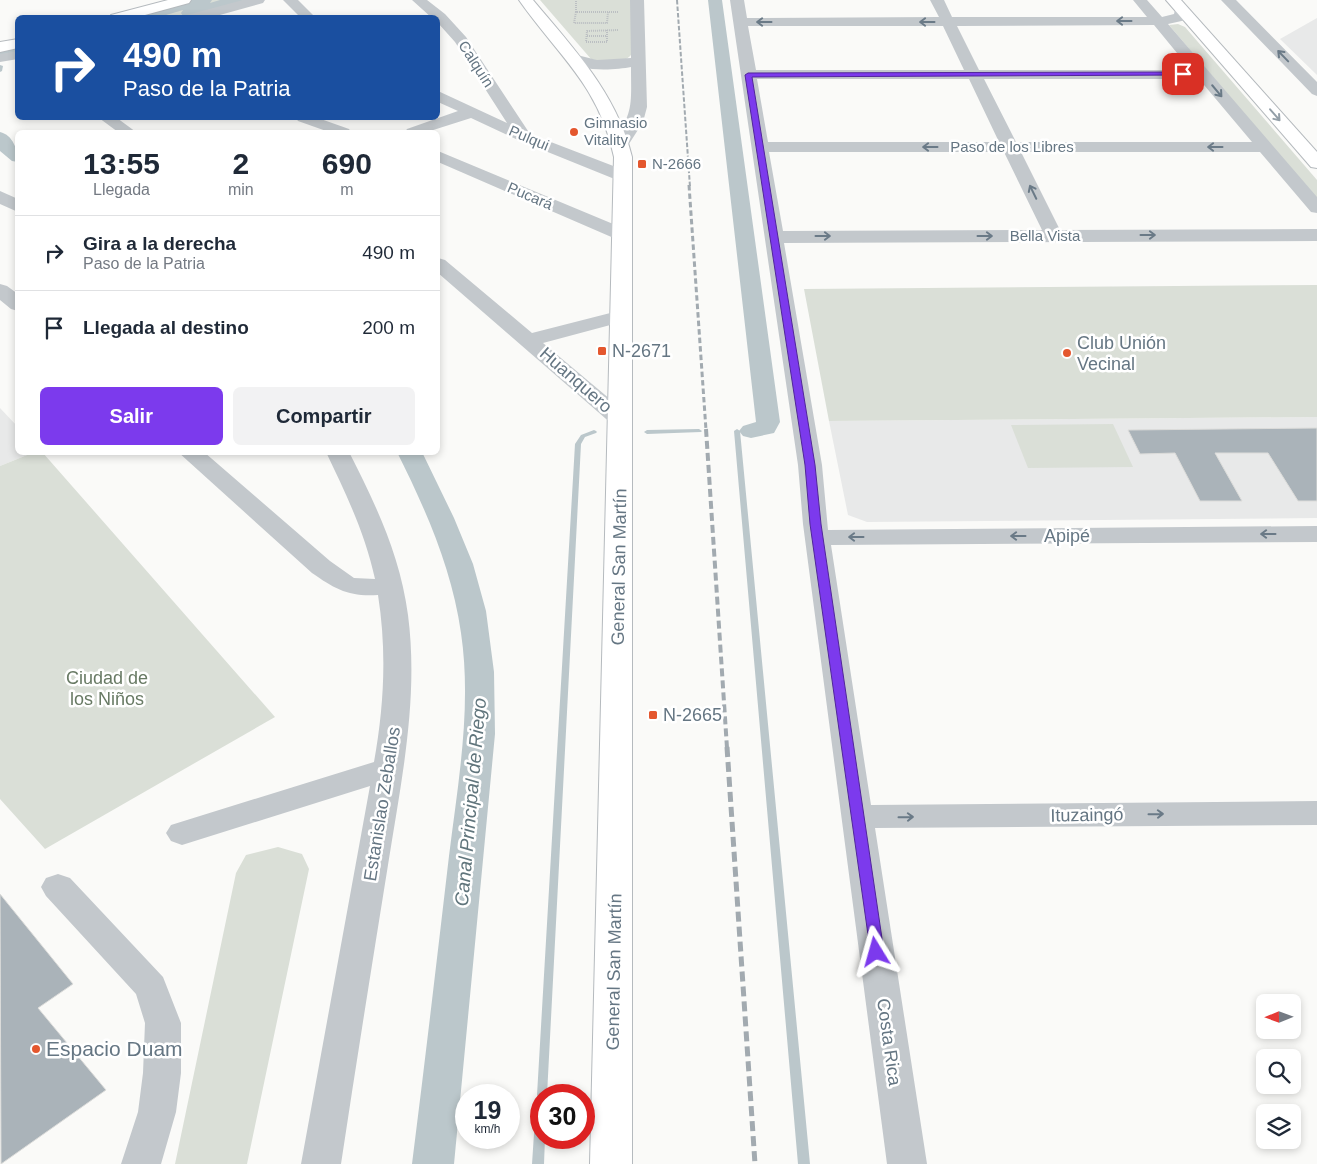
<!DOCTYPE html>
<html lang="es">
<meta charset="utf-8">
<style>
body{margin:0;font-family:Helvetica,sans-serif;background:#f2f2f3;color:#1f2937;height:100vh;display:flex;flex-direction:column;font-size:19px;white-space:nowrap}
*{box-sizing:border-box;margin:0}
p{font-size:16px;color:#747a83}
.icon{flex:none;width:28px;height:28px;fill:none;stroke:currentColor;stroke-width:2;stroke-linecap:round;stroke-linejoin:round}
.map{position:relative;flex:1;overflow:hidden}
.side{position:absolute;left:15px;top:130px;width:425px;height:325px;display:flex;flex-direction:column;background:#fff;border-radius:8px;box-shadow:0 2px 8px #0003}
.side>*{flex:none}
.banner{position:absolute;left:15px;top:15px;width:425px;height:105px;border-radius:8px;box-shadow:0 2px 8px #0003;background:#1a4fa0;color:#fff;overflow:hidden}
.needle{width:32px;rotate:269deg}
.fabs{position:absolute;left:1256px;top:994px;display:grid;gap:10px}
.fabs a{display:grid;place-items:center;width:45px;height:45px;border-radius:8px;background:#fff;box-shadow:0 2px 8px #0003;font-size:25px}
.speed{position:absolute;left:455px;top:1084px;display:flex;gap:10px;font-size:25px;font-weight:700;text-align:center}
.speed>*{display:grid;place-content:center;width:65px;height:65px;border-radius:50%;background:#fff;box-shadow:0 2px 8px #0003;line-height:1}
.speed small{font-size:12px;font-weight:400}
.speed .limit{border:8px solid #d22;background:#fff;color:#111}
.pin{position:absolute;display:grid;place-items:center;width:42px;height:42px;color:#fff;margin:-21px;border-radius:10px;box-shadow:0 2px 8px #0006}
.me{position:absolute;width:55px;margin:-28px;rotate:352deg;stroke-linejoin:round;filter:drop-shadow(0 0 4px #0008)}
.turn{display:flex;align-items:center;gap:18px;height:105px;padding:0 25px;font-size:22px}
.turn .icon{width:65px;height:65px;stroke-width:2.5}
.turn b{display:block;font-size:35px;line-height:42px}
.eta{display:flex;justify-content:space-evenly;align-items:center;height:85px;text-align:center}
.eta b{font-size:30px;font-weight:700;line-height:35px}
.button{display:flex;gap:10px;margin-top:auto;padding:10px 25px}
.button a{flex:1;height:58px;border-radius:8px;background:#7c3aed;color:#fff;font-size:20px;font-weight:700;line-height:58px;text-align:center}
.button a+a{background:#f2f2f3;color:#1f2937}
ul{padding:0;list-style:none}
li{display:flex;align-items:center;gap:15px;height:75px;padding:0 25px;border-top:1px solid #e0e1e3}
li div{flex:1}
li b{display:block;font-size:19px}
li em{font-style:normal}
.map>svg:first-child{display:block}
</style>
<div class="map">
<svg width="1317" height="1164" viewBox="0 0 1317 1164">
<rect width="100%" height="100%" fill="#fafaf8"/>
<path fill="#e8e9e9" d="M1317,18V75L1280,39Z
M0,408L17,426L18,452L32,453L0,466Z
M1317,417V518L867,522L848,515L829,421Z"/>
<path fill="#dadfd7" d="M193,0H248L181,17L126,18Z
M540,0H631V55C623,65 602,62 591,59Z
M1178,24L1185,27L1317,180V200L1169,25Z
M1317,285V417L829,421L804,289Z
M1113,424L1133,467L1028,468L1011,425Z
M32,453H43L275,717L45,849L0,799V466Z
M278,847L302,854L309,869L247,1164H175L236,873L246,855Z"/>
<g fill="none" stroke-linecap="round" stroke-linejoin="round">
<path fill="#bbc7cb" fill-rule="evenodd" d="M0,65L3,66L2,71L0,72Z
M699,429L702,431L701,432L647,434L644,432L647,430Z
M737,429L740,431L810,1164H798L734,431Z
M594,430L596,431L597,432L596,433L585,437L581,444L547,1095H541V1138H545L544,1164H532L536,1103L537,1100L539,1099L537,1095L575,444L581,435Z"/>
<path fill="#bbc7cb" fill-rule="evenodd" d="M189,0H212L210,3L220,0H243L241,3L188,17L183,16L181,13L183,10L156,18H131L133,15Z
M708,0H722L780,422L774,433L751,438L743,436L739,431L743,426L756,422Z
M18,45V54L0,58V50Z
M0,132C13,135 18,150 18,162L12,161L0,151Z
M397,452H422L454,518L473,564L486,611L494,672L495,734L454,1164H412C425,1061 437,959 449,856C458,783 472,707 461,633C452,569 426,510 397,452Z"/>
</g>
<path fill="#aab3b9" stroke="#dcdcda" d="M1317,428V501H1298L1268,453H1215L1242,501H1200L1175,453L1140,454L1128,430Z
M0,894L73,984L38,1008L106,1090L1,1164Z"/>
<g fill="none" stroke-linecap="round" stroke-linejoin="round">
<g stroke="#b5babe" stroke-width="2">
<path id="major" d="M168,0H191L189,3L134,18H109L111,15Z
M519,0H533C574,49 617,94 632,157V1164H590L614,157C599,85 558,56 519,0Z
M18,39V48L0,52V42Z"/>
</g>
<g stroke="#b4b9bd" stroke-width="2">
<path id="highway" d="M1166,0H1181L1317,152V168L1311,167Z"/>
</g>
<path stroke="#bbbfc2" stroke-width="2" stroke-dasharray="1 1" stroke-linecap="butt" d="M576,1V12H618
M576,12L574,23H607L608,12
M607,30V42
M587,36H607
M607,42H586L587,31L618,30"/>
<path fill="#c3c8cc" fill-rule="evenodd" d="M243,0H265L263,3L209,18H185L187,15Z
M283,0H298L316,18H301Z
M412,0H427L445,14L466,37L530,134L629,172L632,176L629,180H617L518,140L471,118L427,132H405L407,129L458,111L438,102V91L507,123L455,42L438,23V18H432Z
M630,0H644L647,107L643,122L627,147H615L613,143C634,111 631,104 631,67C615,70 577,73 566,58L573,54L597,60L631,58Z
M730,0H744L747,18L939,17L930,0H944L952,17H1147L1133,0H1147L1162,17L1174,14L1176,6H1186L1188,17L1186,20L1168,24L1317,197V213L1311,212L1260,152H1021L1060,230L1317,229V241L784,243L822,465L828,530L1317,526V542L831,545L871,805L1317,801V825L875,828L927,1164H887L803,524L798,465ZM1154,25L1191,70H979L957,26ZM748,26H943L964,70H756ZM757,79H969L999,142H768ZM984,79H1199L1252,142H1016ZM769,152H1004L1042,230L783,231Z
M1221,0H1236L1317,82V96L1312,94Z
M18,51V59L0,62V54Z
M99,118H117L136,132H118Z
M296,118H318L349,129L351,132H329L298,121Z
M438,151L630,231L632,235L630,239H616L438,162Z
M0,191L18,199V212L0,204Z
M438,258L445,260L532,333L622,310L629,312L632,316L629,320L543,343L629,415L632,420L629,425L621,427L613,425L438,273Z
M0,284L7,286L18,294V311L11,309L0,300Z
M178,452H204L330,561L354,578L375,579C365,533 346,494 326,452H349C376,505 400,555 408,615C419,699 401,782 388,865C372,965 356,1064 341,1164H301L370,786L182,845L171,841L166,833L171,825L374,762C384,706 387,652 378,595C349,597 335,589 312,573Z
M58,874L70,878L163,977L181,1023V1073L176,1112L161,1164H121L138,1112L143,1073L145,1023L136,994L46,896L41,887L46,878Z"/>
<use href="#major" fill="#fff" fill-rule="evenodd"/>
<use href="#highway" fill="#fff" fill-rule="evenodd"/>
<path stroke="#a2aab0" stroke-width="2" stroke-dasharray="4.5 2" stroke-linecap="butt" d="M677,0L690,187"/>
<path stroke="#a2aab0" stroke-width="3" stroke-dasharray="5.5 3" stroke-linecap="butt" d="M689,185L706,430"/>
<path stroke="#a2aab0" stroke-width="4" stroke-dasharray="8 4" stroke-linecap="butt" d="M706,429L727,748"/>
<path stroke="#a2aab0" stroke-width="5" stroke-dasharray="10 5" stroke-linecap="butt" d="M727,747L755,1164"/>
</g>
<defs><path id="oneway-shaft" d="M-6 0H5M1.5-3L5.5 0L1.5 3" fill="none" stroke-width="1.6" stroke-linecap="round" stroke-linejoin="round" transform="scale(1.25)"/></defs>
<g stroke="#6a7a87">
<use href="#oneway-shaft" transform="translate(1124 21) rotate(180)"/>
<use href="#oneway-shaft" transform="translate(764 22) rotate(180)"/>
<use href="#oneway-shaft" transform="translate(927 22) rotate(180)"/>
<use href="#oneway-shaft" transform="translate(1283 56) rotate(-134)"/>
<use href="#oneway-shaft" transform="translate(1217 91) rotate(50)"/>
<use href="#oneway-shaft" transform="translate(930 147) rotate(180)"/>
<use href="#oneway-shaft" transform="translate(1215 147) rotate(180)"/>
<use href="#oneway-shaft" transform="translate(1033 192) rotate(-116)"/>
<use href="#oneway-shaft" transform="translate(1148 235)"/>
<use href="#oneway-shaft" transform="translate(823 236)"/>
<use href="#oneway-shaft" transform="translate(985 236)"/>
<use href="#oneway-shaft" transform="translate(1268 534) rotate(180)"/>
<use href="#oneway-shaft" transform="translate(1018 536) rotate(180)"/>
<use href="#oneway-shaft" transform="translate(856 537) rotate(180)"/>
<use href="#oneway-shaft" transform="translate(1156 814) rotate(-1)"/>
<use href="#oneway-shaft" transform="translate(906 817) rotate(-1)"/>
</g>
<use stroke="#939fa8" href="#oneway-shaft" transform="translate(1275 115) rotate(49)"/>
<path fill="#7c3aed" stroke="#51269a" d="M1183,72L1185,75L752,77L815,465L821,524L884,952L882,956L876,958L871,956L810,524L805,465L745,75L748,73Z"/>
<g fill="#e4572e" stroke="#fff" stroke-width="2">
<circle cx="574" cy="132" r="5"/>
<rect x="637" y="159" width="10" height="10" rx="2.5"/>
<rect x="597" y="346" width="10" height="10" rx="2.5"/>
<circle cx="1067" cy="353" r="5"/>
<rect x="648" y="710" width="10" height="10" rx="2.5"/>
<circle cx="36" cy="1049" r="5"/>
</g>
<g text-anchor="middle" stroke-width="5" stroke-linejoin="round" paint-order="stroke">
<g font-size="15" fill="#657683" stroke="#fff">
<text transform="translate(476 64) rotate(57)" y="5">Calquín</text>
<text transform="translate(529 138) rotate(23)" y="5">Pulqui</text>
<text x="1012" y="152">Paso de los Libres</text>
<text transform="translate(530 196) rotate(23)" y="5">Pucará</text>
<text x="1045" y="241">Bella Vista</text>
</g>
<g font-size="15" fill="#657683" stroke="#fff" text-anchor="start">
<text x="584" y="128">Gimnasio<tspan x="584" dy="17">Vitality</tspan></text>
<text x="652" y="169">N-2666</text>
</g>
<g font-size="18" fill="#657683" stroke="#fff" text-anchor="start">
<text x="1077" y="349">Club Unión<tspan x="1077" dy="21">Vecinal</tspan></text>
<text x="612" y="357">N-2671</text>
<text x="663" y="721">N-2665</text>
</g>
<g font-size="18" fill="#657683" stroke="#fff">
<text transform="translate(576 380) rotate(41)" y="6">Huanquero</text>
<text x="1067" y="542">Apipé</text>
<text transform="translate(619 567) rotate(-89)" y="6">General San Martín</text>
<text transform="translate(382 804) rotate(-81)" y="6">Estanislao Zeballos</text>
<text transform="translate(1087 815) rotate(-1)" y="6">Ituzaingó</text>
<text transform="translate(614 972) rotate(-89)" y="6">General San Martín</text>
<text transform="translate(889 1042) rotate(82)" y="6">Costa Rica</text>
</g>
<g font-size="18" fill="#687a64" stroke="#fff">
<text x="107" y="684">Ciudad de<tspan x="107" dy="21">los Niños</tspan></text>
</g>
<g font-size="19" font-style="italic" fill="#60757c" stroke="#fff">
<text transform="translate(470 802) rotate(-85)" y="7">Canal Principal de Riego</text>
</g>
<g font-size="21" fill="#657683" stroke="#fff" text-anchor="start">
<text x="46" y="1056">Espacio Duam</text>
</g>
</g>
</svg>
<div class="fabs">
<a><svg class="needle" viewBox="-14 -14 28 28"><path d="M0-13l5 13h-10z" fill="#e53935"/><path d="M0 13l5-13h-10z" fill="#747a83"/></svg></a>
<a><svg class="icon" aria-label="search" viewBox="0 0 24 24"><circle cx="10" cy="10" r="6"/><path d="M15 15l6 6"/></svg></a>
<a><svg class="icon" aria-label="layers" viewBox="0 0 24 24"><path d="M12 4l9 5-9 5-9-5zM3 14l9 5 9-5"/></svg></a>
</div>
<div class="speed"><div>19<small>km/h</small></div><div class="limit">30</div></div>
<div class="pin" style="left:1183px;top:74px;background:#d93025"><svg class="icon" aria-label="arrive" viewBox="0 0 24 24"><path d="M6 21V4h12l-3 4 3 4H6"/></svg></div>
<svg class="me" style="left:876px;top:952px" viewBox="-20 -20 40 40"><path d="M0-17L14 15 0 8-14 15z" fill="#7c3aed" stroke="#fff" stroke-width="4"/></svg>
<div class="banner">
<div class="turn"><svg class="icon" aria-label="right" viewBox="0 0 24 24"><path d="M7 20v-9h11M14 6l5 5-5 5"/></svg><div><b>490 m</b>Paso de la Patria</div></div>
</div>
<section class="side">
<div class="eta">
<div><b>13:55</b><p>Llegada</p></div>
<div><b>2</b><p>min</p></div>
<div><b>690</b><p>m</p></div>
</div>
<ul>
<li><svg class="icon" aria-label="right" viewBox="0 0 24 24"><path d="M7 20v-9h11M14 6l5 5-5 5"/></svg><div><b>Gira a la derecha</b><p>Paso de la Patria</p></div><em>490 m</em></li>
<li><svg class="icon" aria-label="arrive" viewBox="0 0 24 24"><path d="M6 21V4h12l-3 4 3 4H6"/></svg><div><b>Llegada al destino</b></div><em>200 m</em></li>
</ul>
<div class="button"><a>Salir</a><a>Compartir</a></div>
</section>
</div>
